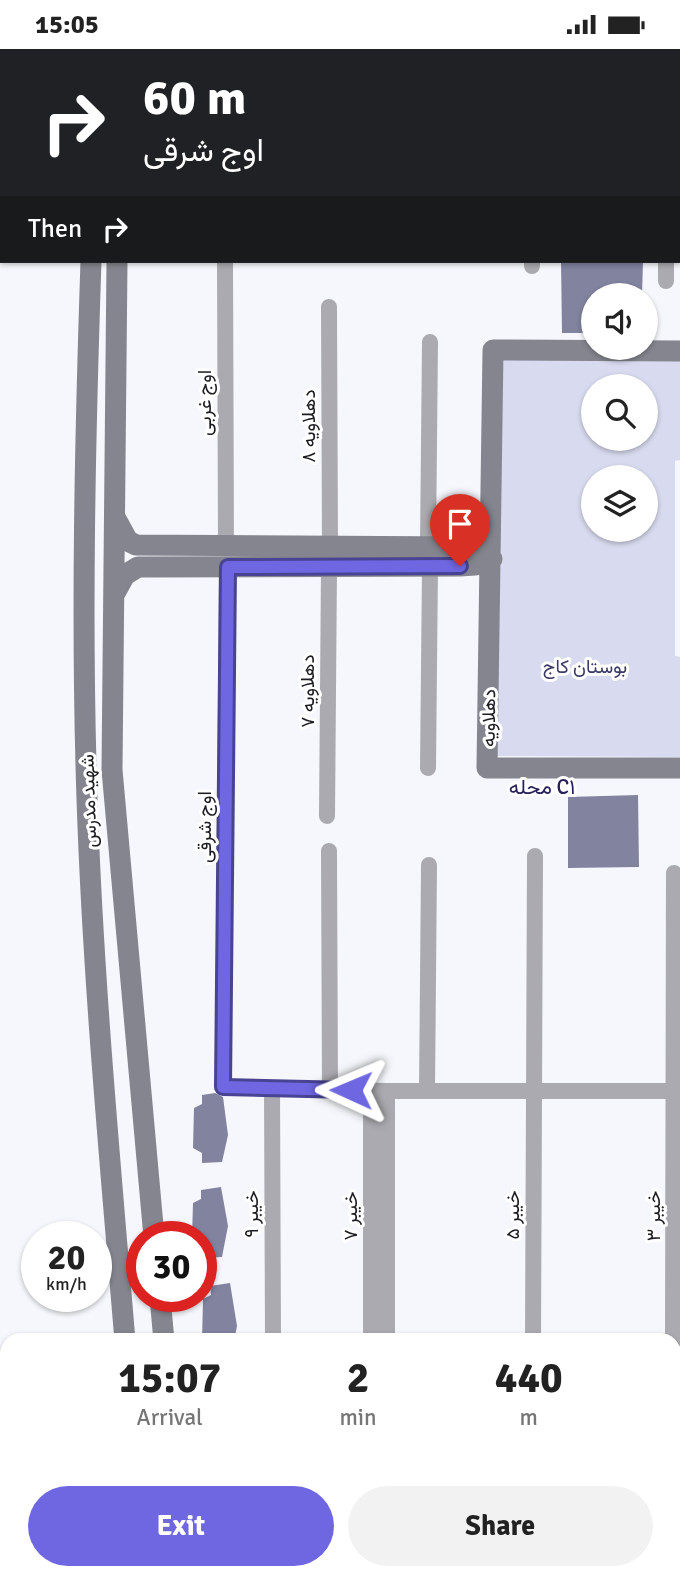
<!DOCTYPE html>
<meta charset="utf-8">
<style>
body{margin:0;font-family:Signika,Vazirmatn,sans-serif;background:#f2f2f2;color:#222;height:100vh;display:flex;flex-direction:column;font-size:26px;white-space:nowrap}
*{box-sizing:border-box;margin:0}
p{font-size:23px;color:#767676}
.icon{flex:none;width:38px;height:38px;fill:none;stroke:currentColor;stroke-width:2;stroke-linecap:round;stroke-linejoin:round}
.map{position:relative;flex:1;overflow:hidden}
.drawer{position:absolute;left:0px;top:1284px;width:681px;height:247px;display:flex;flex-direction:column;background:#fff;border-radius:21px 21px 0 0;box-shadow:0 2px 5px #0004}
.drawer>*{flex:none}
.guide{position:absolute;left:0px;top:0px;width:681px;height:214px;box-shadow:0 2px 5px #0004;background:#202124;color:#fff;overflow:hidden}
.tools{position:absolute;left:581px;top:234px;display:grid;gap:14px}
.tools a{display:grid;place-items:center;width:77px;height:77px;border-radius:50%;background:#fff;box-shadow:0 2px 5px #0004;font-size:35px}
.speed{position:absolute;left:21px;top:1172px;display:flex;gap:14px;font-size:35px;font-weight:700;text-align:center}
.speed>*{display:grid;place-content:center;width:91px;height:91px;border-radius:50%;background:#fff;box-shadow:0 2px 5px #0004;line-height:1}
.speed small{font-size:18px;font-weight:400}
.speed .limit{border:10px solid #d22;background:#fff;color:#111}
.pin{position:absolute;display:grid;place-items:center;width:60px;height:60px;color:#fff;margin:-72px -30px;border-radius:50% 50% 50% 0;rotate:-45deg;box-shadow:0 0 7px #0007}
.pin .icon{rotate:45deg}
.me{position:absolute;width:77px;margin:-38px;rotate:271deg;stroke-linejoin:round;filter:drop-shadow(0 0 5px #0008)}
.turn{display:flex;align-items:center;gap:24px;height:147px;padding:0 28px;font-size:32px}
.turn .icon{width:91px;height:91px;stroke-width:2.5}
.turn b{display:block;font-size:49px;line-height:60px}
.then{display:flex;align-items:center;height:66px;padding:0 28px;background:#0003;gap:14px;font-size:26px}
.eta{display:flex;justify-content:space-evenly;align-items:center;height:119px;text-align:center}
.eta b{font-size:42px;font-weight:700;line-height:49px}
.cta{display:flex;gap:14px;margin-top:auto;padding:14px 28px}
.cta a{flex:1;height:80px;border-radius:42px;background:#6e67e1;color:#fff;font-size:28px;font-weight:700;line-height:80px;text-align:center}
.cta a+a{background:#f2f2f2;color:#222}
.status{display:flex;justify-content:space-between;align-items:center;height:49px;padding:0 35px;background:#fff;direction:ltr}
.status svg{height:19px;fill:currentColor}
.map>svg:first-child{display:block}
</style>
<div class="status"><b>15:05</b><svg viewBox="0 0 49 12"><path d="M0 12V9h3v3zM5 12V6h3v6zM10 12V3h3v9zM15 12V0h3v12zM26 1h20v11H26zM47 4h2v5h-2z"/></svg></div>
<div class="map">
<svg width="680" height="1530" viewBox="0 0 680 1530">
<rect width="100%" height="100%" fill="#f6f7fc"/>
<path fill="#d8daef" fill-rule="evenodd" d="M500,308L680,310V411L675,412V607L680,608V708L495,707ZM593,338H646V390H593ZM593,429H646V481H593Z
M7,1496V1524H116L122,1530H0V1498Z"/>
<path fill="#81839f" d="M561,212H643L642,247H593V284H562Z
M638,746L639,818L568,819V748Z
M215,1044L223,1048L228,1086L222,1113L202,1114V1104L193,1099L194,1059L202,1055V1046Z
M221,1138L228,1177L222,1208L201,1209V1188H192L193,1154L201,1150V1141Z
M230,1234L237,1277L234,1292H202L203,1250L211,1246L210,1237Z"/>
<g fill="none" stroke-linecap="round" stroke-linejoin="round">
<path stroke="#aaaab0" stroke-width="16" d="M223,0V2
M332,2V0
M432,2V0
M532,2V0
M669,2V0
M225,212L226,496
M532,217V212
M666,232V212
M329,258L330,497
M428,497L430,293
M227,518L223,1038L387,1042H680
M428,719L430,518
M327,767L329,518
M329,802L330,1041
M272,1039L273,1292
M371,1042V1292
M427,1042L429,816
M387,1292V1042
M533,1292L535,807
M673,1292L674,824"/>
<path stroke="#84858e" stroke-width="21" d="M104,2V0
M134,2V0
M91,212C85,391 81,570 87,750C93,931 110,1111 125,1292
M117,212L112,721L154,1188
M680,302L493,301L487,719H680
M116,470L128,492L136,496L466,498L476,500L481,510
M114,546L125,526L138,518L460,517L475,516L481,510H492
M160,1248L164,1292
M674,1316L680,1315
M674,1350L680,1349
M674,1382L680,1381
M674,1404L680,1403
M0,1442L7,1441
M0,1484L7,1483
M146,1524L148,1530
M663,1524L665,1530
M208,1530L210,1524"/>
</g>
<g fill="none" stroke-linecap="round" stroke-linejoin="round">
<g stroke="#484392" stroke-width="18">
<path id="route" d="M351,1041L223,1038L228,518L460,517"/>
</g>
<use href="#route" stroke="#6e67e1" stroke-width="12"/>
</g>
<g text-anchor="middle" stroke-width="6" stroke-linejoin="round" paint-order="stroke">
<g font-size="19" fill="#1c1d22" stroke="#fff">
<text transform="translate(204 354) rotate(-90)" y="7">اوج غربی</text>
<text transform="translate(308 377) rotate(-90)" y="7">دهلاویه ۸</text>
<text transform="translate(307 642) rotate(-90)" y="7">دهلاویه ۷</text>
<text transform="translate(488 669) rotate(-89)" y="7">دهلاویه</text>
<text transform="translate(88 752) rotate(-92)" y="7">شهید مدرس</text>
<text transform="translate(204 778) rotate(-90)" y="7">اوج شرقی</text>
<text transform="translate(251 1165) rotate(-90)" y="7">خیبر ۹</text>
<text transform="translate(512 1166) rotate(-90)" y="7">خیبر ۵</text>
<text transform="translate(350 1167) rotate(-90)" y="7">خیبر ۷</text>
<text transform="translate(653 1167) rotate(-90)" y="7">خیبر ۳</text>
</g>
<g font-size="19" fill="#393964" stroke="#fff">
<text x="585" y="624">بوستان کاج</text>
</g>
<g font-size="21" fill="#26215b" stroke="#fff">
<text x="542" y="745">محله C۱</text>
</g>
</g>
</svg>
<div class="tools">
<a><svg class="icon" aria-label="sound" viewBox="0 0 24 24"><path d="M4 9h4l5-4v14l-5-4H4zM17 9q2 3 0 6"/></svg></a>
<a><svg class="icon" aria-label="search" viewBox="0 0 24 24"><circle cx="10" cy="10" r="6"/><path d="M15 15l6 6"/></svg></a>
<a><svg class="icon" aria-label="layers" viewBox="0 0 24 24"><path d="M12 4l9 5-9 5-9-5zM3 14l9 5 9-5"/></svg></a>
</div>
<div class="speed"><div>20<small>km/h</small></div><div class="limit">30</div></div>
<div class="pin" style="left:460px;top:517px;background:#d93025"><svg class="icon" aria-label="arrive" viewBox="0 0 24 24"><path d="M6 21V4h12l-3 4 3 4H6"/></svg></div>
<svg class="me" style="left:351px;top:1041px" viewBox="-20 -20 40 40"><path d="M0-17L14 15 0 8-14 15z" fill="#6e67e1" stroke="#fff" stroke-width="4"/></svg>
<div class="guide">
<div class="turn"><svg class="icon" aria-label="right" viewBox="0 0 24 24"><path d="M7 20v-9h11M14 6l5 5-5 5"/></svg><div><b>60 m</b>اوج شرقی</div></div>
<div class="then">Then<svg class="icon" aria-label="right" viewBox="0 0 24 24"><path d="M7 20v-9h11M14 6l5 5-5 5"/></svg></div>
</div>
<section class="drawer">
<div class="eta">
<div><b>15:07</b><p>Arrival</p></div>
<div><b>2</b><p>min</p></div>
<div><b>440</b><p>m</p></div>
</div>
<div class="cta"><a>Exit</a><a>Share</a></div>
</section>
</div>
